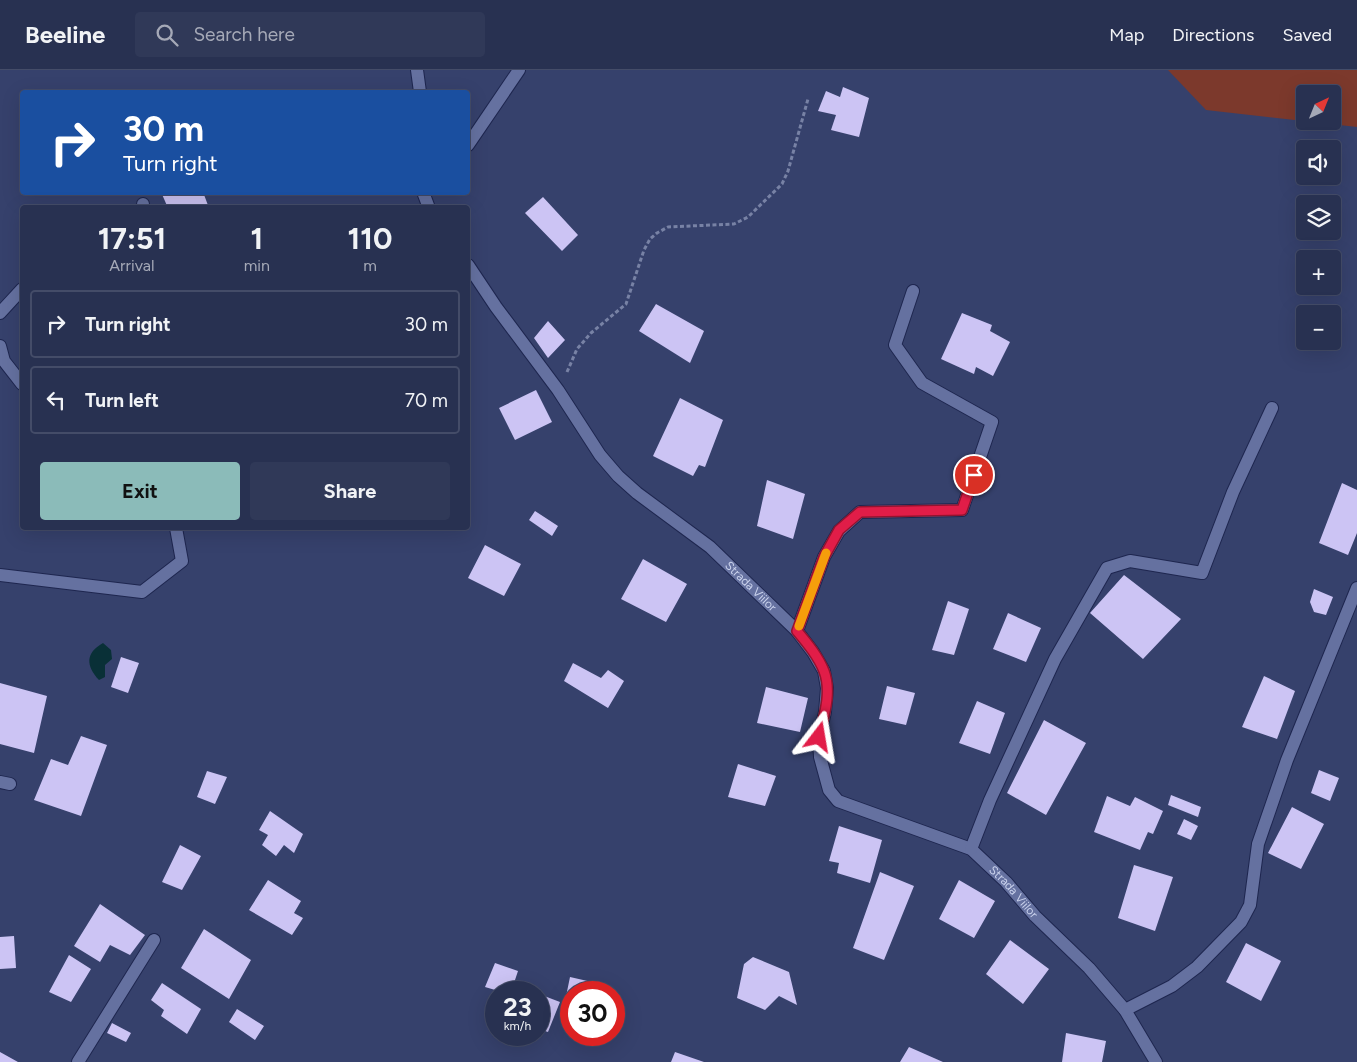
<!DOCTYPE html>
<meta charset="utf-8">
<style>
body{margin:0;font-family:Figtree,sans-serif;background:#303958;color:#f1f3f6;height:100vh;display:flex;flex-direction:column;font-size:19px;white-space:nowrap}
*{box-sizing:border-box;margin:0}
p{font-size:16px;color:#a5a9b7}
.icon{flex:none;width:28px;height:28px;fill:none;stroke:currentColor;stroke-width:2;stroke-linecap:round;stroke-linejoin:round}
.map{position:relative;flex:1;overflow:hidden}
.drawer{position:absolute;left:20px;top:135px;width:450px;height:325px;display:flex;flex-direction:column;background:#283151;border-radius:5px;box-shadow:0 5px 20px #0002,0 0 0 1px #444c68}
.drawer>*{flex:none}
.top-card{position:absolute;left:20px;top:20px;width:450px;height:105px;border-radius:5px;box-shadow:0 5px 20px #0002,0 0 0 1px #444c68;background:#1a4fa0;color:#fff;overflow:hidden}
.needle{width:32px;rotate:43deg}
.buttons{position:absolute;left:1296px;top:15px;display:grid;gap:10px}
.buttons a{display:grid;place-items:center;width:45px;height:45px;border-radius:5px;background:#283151;box-shadow:0 5px 20px #0002,0 0 0 1px #444c68;font-size:25px}
.speed{position:absolute;left:485px;top:911px;display:flex;gap:10px;font-size:25px;font-weight:700;text-align:center}
.speed>*{display:grid;place-content:center;width:65px;height:65px;border-radius:50%;background:#283151;box-shadow:0 5px 20px #0002,0 0 0 1px #444c68;line-height:1}
.speed small{font-size:12px;font-weight:400}
.speed .limit{border:8px solid #d22;background:#fff;color:#111}
.pin{position:absolute;display:grid;place-items:center;width:42px;height:42px;color:#fff;margin:-21px;border:2px solid #fff;border-radius:50%;box-shadow:0 1px 5px #0007}
.me{position:absolute;width:55px;margin:-28px;rotate:14deg;stroke-linejoin:round;filter:drop-shadow(0 0 4px #0008)}
.turn{display:flex;align-items:center;gap:18px;height:105px;padding:0 20px;font-size:22px}
.turn .icon{width:65px;height:65px;stroke-width:2.5}
.turn b{display:block;font-size:35px;line-height:42px}
.eta{display:flex;justify-content:space-evenly;align-items:center;height:85px;text-align:center}
.eta b{font-size:30px;font-weight:700;line-height:35px}
.primary-button{display:flex;gap:10px;margin-top:auto;padding:10px 20px}
.primary-button a{flex:1;height:58px;border-radius:5px;background:#8bbbb9;color:#111;font-size:20px;font-weight:700;line-height:58px;text-align:center}
.primary-button a+a{background:#303958;color:#f1f3f6}
ul{padding:0;list-style:none}
li{display:flex;align-items:center;gap:15px;height:68px;margin:0 10px 8px;padding:0 10px;border:2px solid #444c68;border-radius:5px}
li div{flex:1}
li b{display:block;font-size:19px}
li em{font-style:normal}
header{display:flex;align-items:center;gap:30px;box-sizing:border-box;height:70px;padding:0 25px;background:#283151;border-bottom:1px solid #444c68}
header strong{font-size:24px}
nav{display:flex;gap:28px;margin-inline-start:auto;font-size:18px}
.search{width:350px;height:45px;background:#303958;display:flex;align-items:center;gap:12px;box-sizing:border-box;padding:0 18px;border-radius:5px;color:#a5a9b7;font-size:19px}
.map>svg:first-child{display:block}
</style>
<header>
<strong>Beeline</strong>
<div class="search"><svg class="icon" aria-label="search" viewBox="0 0 24 24"><circle cx="10" cy="10" r="6"/><path d="M15 15l6 6"/></svg>Search here</div>
<nav><a>Map</a><a>Directions</a><a>Saved</a></nav>
</header>
<div class="map">
<svg width="1357" height="992" viewBox="0 0 1357 992">
<rect width="100%" height="100%" fill="#36416c"/>
<path fill="#7c392c" fill-rule="evenodd" d="M1168,0H1357V57L1206,40ZM1305,24H1332V51H1305Z"/>
<path fill="#093037" d="M103,573L111,580L112,589L105,595V607L99,610C86,596 85,583 103,573Z"/>
<path fill="#ccc4f4" d="M843,17L869,28L859,67L831,60L836,45L818,41L826,21L840,27Z
M161,122H203L209,138H168Z
M543,127L578,165L562,181L525,143Z
M656,234L704,261L690,293L639,261Z
M962,243L992,255L990,261L1010,272L993,306L976,297L974,304L941,289Z
M548,251L565,270L548,288L534,268Z
M536,320L552,352L515,370L499,338Z
M680,328L723,350L705,397L699,395L693,406L653,386Z
M767,410L805,424L793,469L757,456Z
M1342,413L1357,420V463L1348,485L1319,473Z
M535,441L558,456L552,466L529,450Z
M485,475L521,494L504,526L468,508Z
M643,489L687,514L666,552L621,529Z
M1124,505L1181,549L1143,589L1090,543Z
M1314,519L1333,527L1326,545L1314,542L1310,532Z
M948,531L969,539L954,585L932,580Z
M1008,543L1041,558L1026,592L993,579Z
M121,587L139,593L128,623L111,617Z
M573,593L601,608L608,600L624,611L608,638L564,611Z
M1264,606L1295,621L1277,669L1242,657Z
M0,613L47,626L34,683L0,674Z
M887,616L915,623L906,655L879,649Z
M766,617L808,628L800,662L757,653Z
M977,631L1005,643L990,684L959,673Z
M1044,650L1086,673L1046,745L1007,723Z
M81,666L107,675L81,746L34,730L51,689L68,695Z
M738,694L776,706L765,736L728,727Z
M1319,700L1339,708L1330,731L1311,723Z
M207,701L227,707L215,734L197,727Z
M1171,725L1201,737L1198,747L1168,735Z
M1107,726L1130,736L1135,727L1163,741L1153,764L1148,762L1140,780L1094,762Z
M1292,737L1324,754L1301,799L1268,783Z
M270,741L303,764L294,783L284,775L276,786L262,775L268,765L259,760Z
M1184,749L1198,756L1191,770L1177,764Z
M839,756L882,770L870,813L837,803L839,793L829,791Z
M180,775L201,786L182,820L162,812Z
M1134,795L1173,807L1155,861L1118,848Z
M880,802L914,816L884,890L853,878Z
M268,810L301,831L294,843L303,848L292,865L249,840Z
M959,810L995,831L974,868L939,849Z
M100,834L145,865L130,885L110,875L100,892L74,876Z
M204,859L251,890L229,929L181,898Z
M14,866L16,898L0,899V867Z
M1010,870L1049,899L1023,934L986,904Z
M1246,873L1281,891L1261,931L1226,912Z
M69,885L91,899L71,932L49,922Z
M753,887L789,902L797,935L779,926L765,940L737,928L744,894Z
M495,893L518,901L511,922H502L485,917Z
M570,907L605,915L603,922H571V943L563,941Z
M162,913L201,939L187,964L161,946L164,940L151,930Z
M539,924L560,932L548,962L539,959Z
M237,939L264,956L255,970L229,952Z
M112,953L131,963L126,972L107,963Z
M1066,963L1106,971L1102,992H1062Z
M909,977L943,992H900Z
M0,982L18,992H0Z
M675,982L704,992H671Z"/>
<g fill="none" stroke-linecap="round" stroke-linejoin="round">
<g stroke="#1e264f" stroke-width="14">
<g id="minor">
<path d="M417,0L420,22"/>
<path d="M468,75L519,0"/>
<path d="M423,122L429,138"/>
<path d="M143,134V138"/>
<path id="s1" d="M468,195L496,237L558,320L600,385L618,406L637,423L710,477L797,561L813,582L824,601L827,618L825,642L819,667L820,687L829,720L838,731L971,779L1006,812L1035,846L1089,898L1125,940L1156,992"/>
<path d="M0,243L22,219"/>
<path d="M0,276L4,291L22,314"/>
<path d="M0,505L142,522L182,491L176,458"/>
<path d="M797,561L824,487L839,461L860,442L962,440L992,352L922,313L895,275L913,221"/>
<path d="M0,712L10,714"/>
<path d="M971,779L990,730L1055,589L1107,498L1130,491L1202,503L1233,422L1272,338"/>
<path d="M1125,940L1172,916L1197,897L1241,852L1250,835L1258,774L1287,690L1357,518"/>
<path d="M78,992L154,870"/>
</g>
</g>
<path stroke="#7882a5" stroke-width="3" stroke-dasharray="4 2.5" stroke-linecap="butt" d="M567,302L577,279L591,263L626,234L644,180L650,169L657,163L668,157L734,154L748,147L782,114L788,101L808,29"/>
<use href="#minor" stroke="#6571a0" stroke-width="12"/>
</g>
<g fill="none" stroke-linecap="round" stroke-linejoin="round">
<g stroke="#92132f" stroke-width="12">
<path id="route" d="M819,667C824,646 832,622 824,601C818,586 807,573 797,561L824,487L839,460L860,442L962,440L974,405"/>
</g>
<use href="#route" stroke="#e11d48" stroke-width="9"/>
<path stroke="#f59e0b" stroke-width="9" d="M799,556L826,483"/>
</g>
<g text-anchor="middle" stroke-width="5" stroke-linejoin="round" paint-order="stroke">
<g font-size="12" fill="#cbd3ed" stroke="#2c3660">
<text dy="4" stroke="none"><textPath href="#s1" startOffset="432">Strada Viilor</textPath></text>
<text dy="4" stroke="none"><textPath href="#s1" startOffset="882">Strada Viilor</textPath></text>
</g>
</g>
</svg>
<div class="buttons">
<a><svg class="needle" viewBox="-14 -14 28 28"><path d="M0-13l5 13h-10z" fill="#e53935"/><path d="M0 13l5-13h-10z" fill="#a5a9b7"/></svg></a>
<a><svg class="icon" aria-label="sound" viewBox="0 0 24 24"><path d="M4 9h4l5-4v14l-5-4H4zM17 9q2 3 0 6"/></svg></a>
<a><svg class="icon" aria-label="layers" viewBox="0 0 24 24"><path d="M12 4l9 5-9 5-9-5zM3 14l9 5 9-5"/></svg></a>
<a>+</a>
<a>−</a>
</div>
<div class="speed"><div>23<small>km/h</small></div><div class="limit">30</div></div>
<div class="pin" style="left:974px;top:405px;background:#d93025"><svg class="icon" aria-label="arrive" viewBox="0 0 24 24"><path d="M6 21V4h12l-3 4 3 4H6"/></svg></div>
<svg class="me" style="left:819px;top:667px" viewBox="-20 -20 40 40"><path d="M0-17L14 15 0 8-14 15z" fill="#e11d48" stroke="#fff" stroke-width="4"/></svg>
<div class="top-card">
<div class="turn"><svg class="icon" aria-label="right" viewBox="0 0 24 24"><path d="M7 20v-9h11M14 6l5 5-5 5"/></svg><div><b>30 m</b>Turn right</div></div>
</div>
<section class="drawer">
<div class="eta">
<div><b>17:51</b><p>Arrival</p></div>
<div><b>1</b><p>min</p></div>
<div><b>110</b><p>m</p></div>
</div>
<ul>
<li><svg class="icon" aria-label="right" viewBox="0 0 24 24"><path d="M7 20v-9h11M14 6l5 5-5 5"/></svg><div><b>Turn right</b></div><em>30 m</em></li>
<li><svg class="icon" aria-label="left" viewBox="0 0 24 24"><path d="M17 20v-9H6M10 6l-5 5 5 5"/></svg><div><b>Turn left</b></div><em>70 m</em></li>
</ul>
<div class="primary-button"><a>Exit</a><a>Share</a></div>
</section>
</div>
